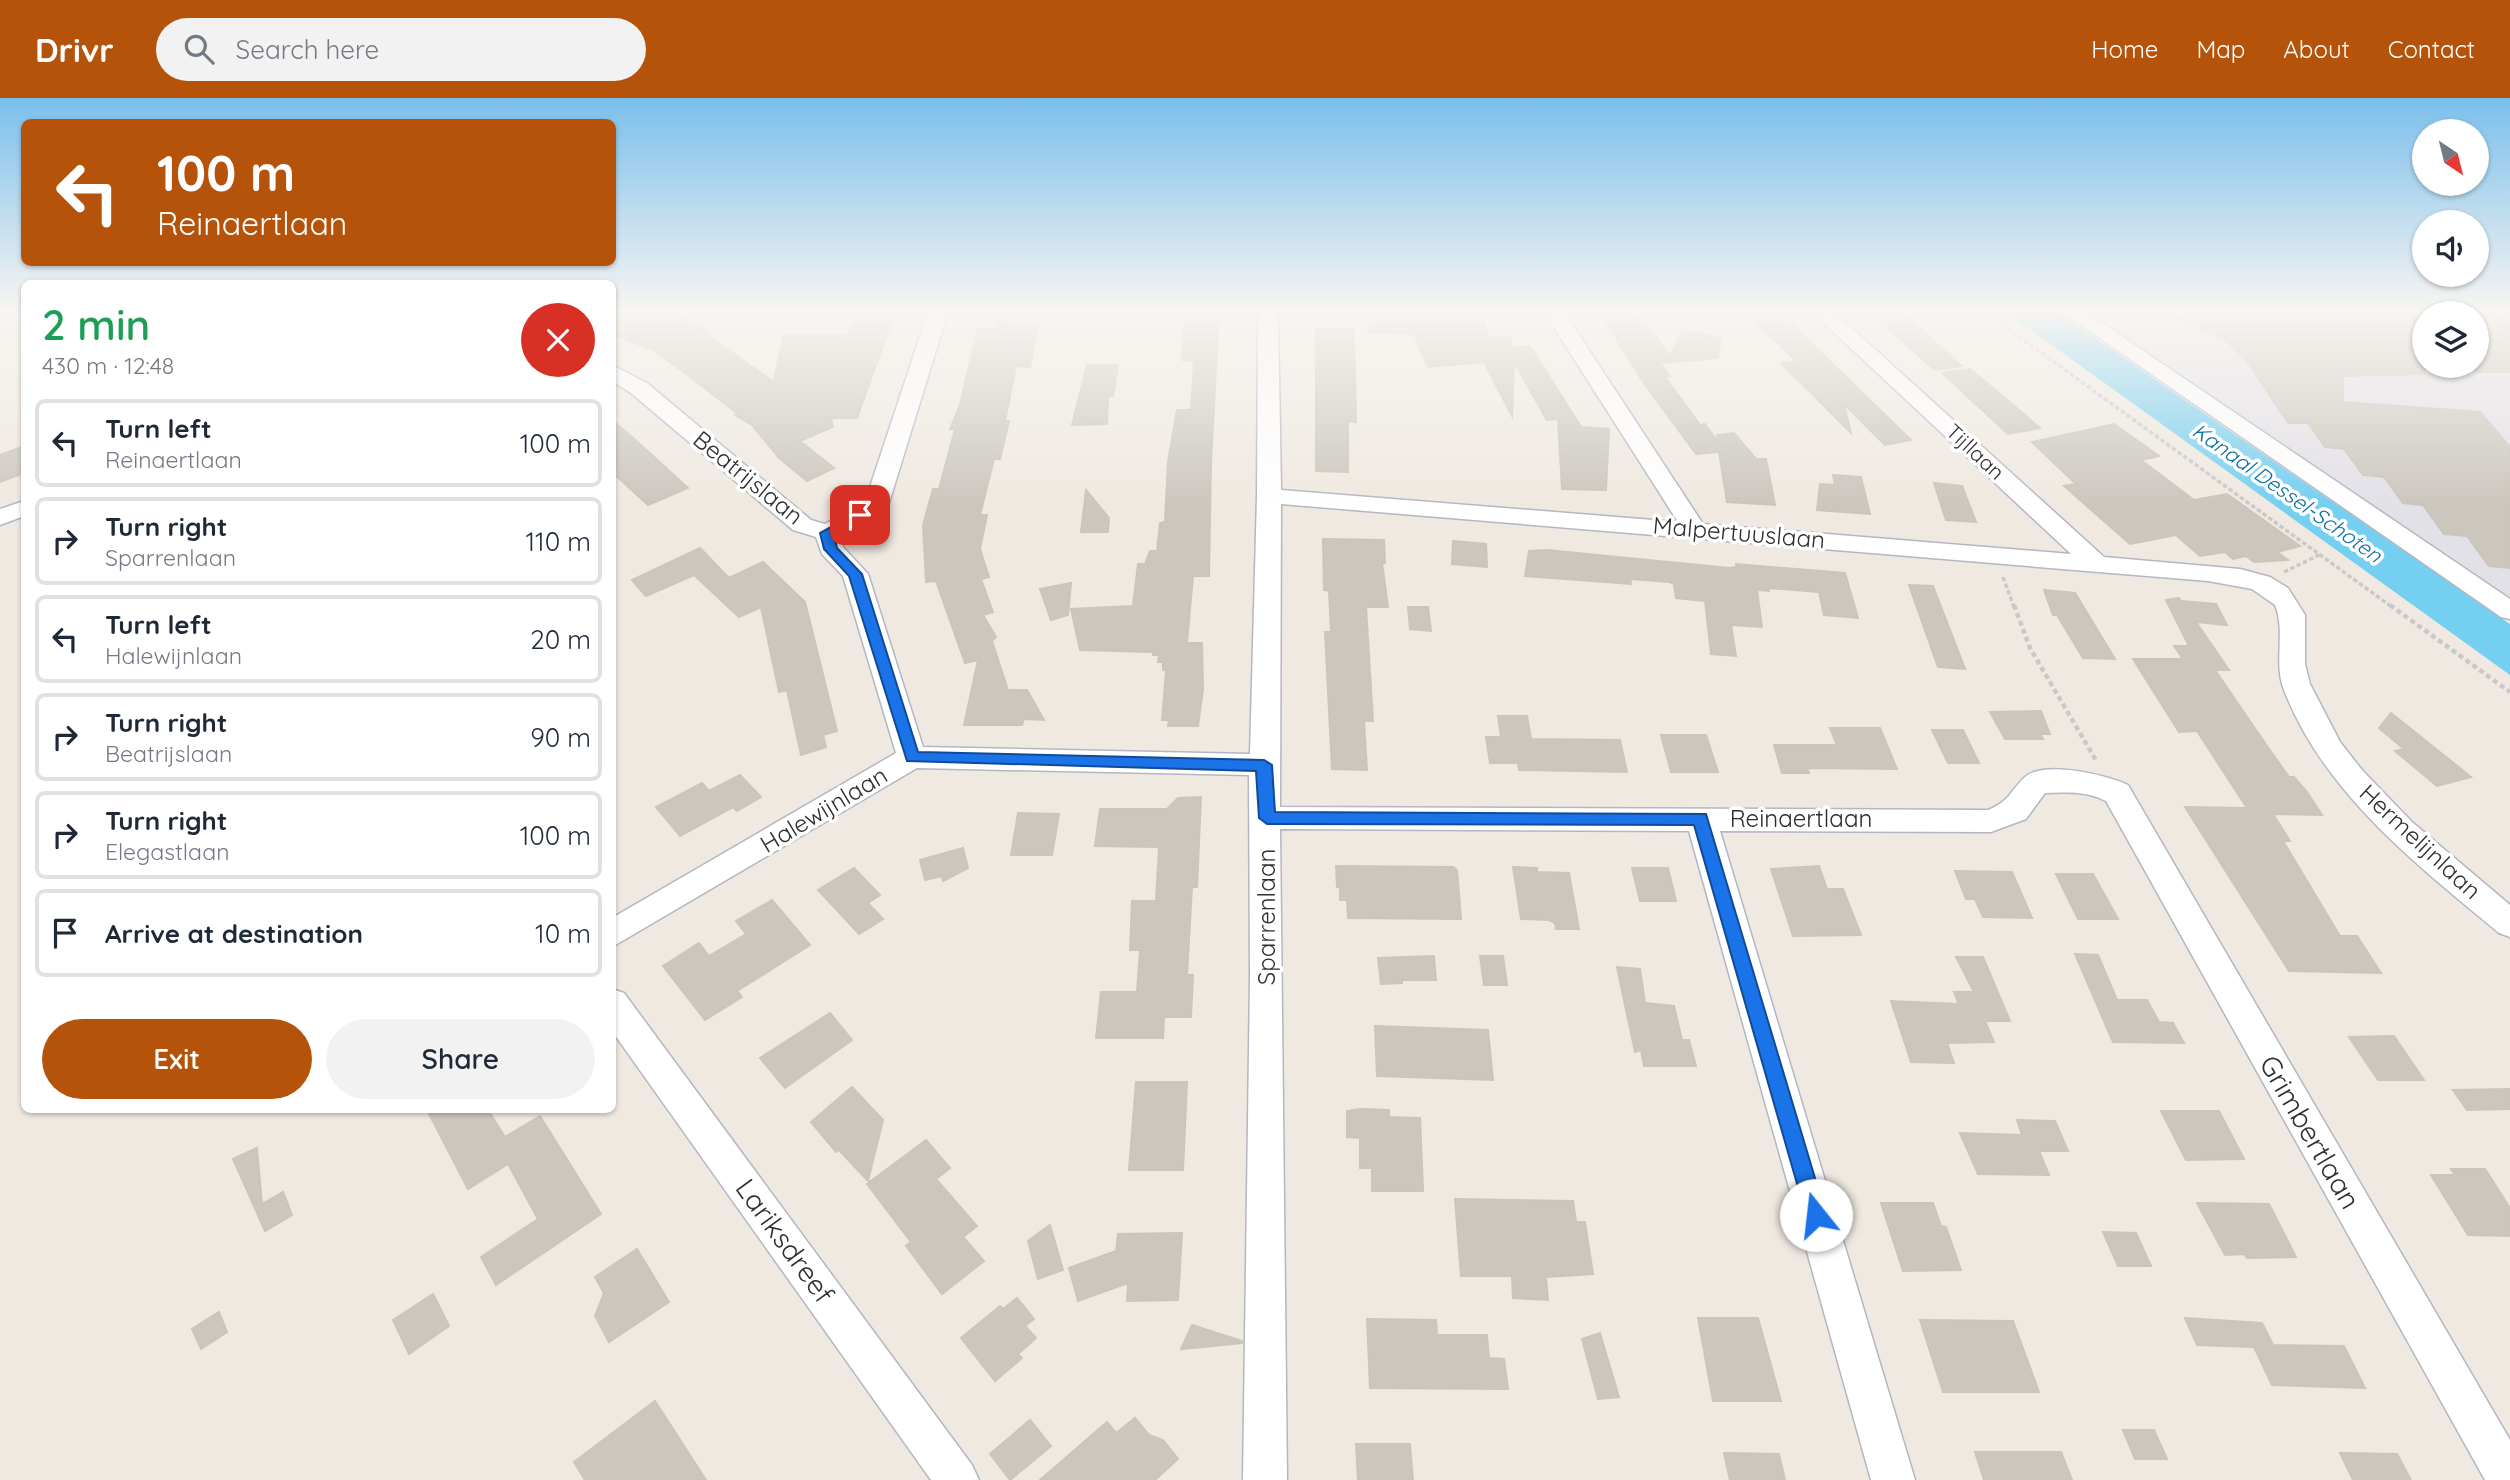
<!DOCTYPE html>
<meta charset="utf-8">
<style>
body{margin:0;font-family:Quicksand,sans-serif;background:#f2f2f3;color:#1f2937;height:100vh;display:flex;flex-direction:column;font-size:26px;white-space:nowrap}
*{box-sizing:border-box;margin:0}
p{font-size:23px;color:#747a83}
.icon{flex:none;width:38px;height:38px;fill:none;stroke:currentColor;stroke-width:2;stroke-linecap:round;stroke-linejoin:round}
.map{position:relative;flex:1;overflow:hidden}
.sheet{position:absolute;left:21px;top:182px;width:595px;height:833px;display:flex;flex-direction:column;background:#fff;border-radius:10px;box-shadow:0 2px 5px #0004}
.sheet>*{flex:none}
.guide{position:absolute;left:21px;top:21px;width:595px;height:147px;border-radius:10px;box-shadow:0 2px 5px #0004;background:#b45309;color:#fff;overflow:hidden}
.needle{width:46px;rotate:145deg}
.buttons{position:absolute;left:2412px;top:21px;display:grid;gap:14px}
.buttons a{display:grid;place-items:center;width:77px;height:77px;border-radius:50%;background:#fff;box-shadow:0 2px 5px #0004;font-size:35px}
.pin{position:absolute;display:grid;place-items:center;width:60px;height:60px;color:#fff;margin:-30px;border-radius:14px;box-shadow:0 4px 10px #0006}
.me{position:absolute;width:77px;margin:-38px;rotate:344deg;stroke-linejoin:round;filter:drop-shadow(0 0 5px #0008)}
.turn{display:flex;align-items:center;gap:24px;height:147px;padding:0 21px;font-size:32px}
.turn .icon{width:91px;height:91px;stroke-width:2.5}
.turn b{display:block;font-size:49px;line-height:60px}
.round{display:grid;place-items:center;flex:none;width:74px;height:74px;border-radius:37px;background:#f2f2f3}
.head{display:flex;align-items:center;justify-content:space-between;height:119px;padding:0 21px}
h1{font-size:42px;font-weight:600;line-height:52px;color:#1e9e55}
.button{display:flex;gap:14px;margin-top:auto;padding:14px 21px}
.button a{flex:1;height:80px;border-radius:42px;background:#b45309;color:#fff;font-size:28px;font-weight:600;line-height:80px;text-align:center}
.button a+a{background:#f2f2f3;color:#1f2937}
ul{padding:0;list-style:none}
li{display:flex;align-items:center;gap:21px;height:88px;margin:0 14px 10px;padding:0 7px;border:4px solid #e0e1e3;border-radius:10px}
li div{flex:1}
li b{display:block;font-size:26px}
li em{font-style:normal}
header{display:flex;align-items:center;gap:42px;box-sizing:border-box;height:98px;padding:0 35px;background:#b45309;color:#fff}
header strong{font-size:33px}
nav{display:flex;gap:38px;margin-inline-start:auto;font-size:24px}
.search{width:490px;height:63px;background:#f2f2f3;display:flex;align-items:center;gap:18px;box-sizing:border-box;padding:0 24px;border-radius:38px;color:#747a83;font-size:26px}
.map>svg:first-child{display:block}
</style>
<header>
<strong>Drivr</strong>
<div class="search"><svg class="icon" aria-label="search" viewBox="0 0 24 24"><circle cx="10" cy="10" r="6"/><path d="M15 15l6 6"/></svg>Search here</div>
<nav><a>Home</a><a>Map</a><a>About</a><a>Contact</a></nav>
</header>
<div class="map">
<svg width="2510" height="1382" viewBox="0 0 2510 1382">
<rect width="100%" height="100%" fill="#efe9e1"/>
<path fill="#e3e1e8" fill-rule="evenodd" d="M2090,214H2510V505ZM2424,215H2476V268H2424Z"/>
<path fill="#75cff0" d="M2006,214H2057L2510,526V577Z"/>
<path fill="#cbc7bf" stroke="#cbc5ba" stroke-width="2" d="M612,214H675L710,234L706,236L774,284L783,238L849,237L859,214H895L857,320H831L833,329L800,343L834,370L807,383L779,360L752,327L735,317L738,316L685,275L653,252L612,236Z
M1481,214L1488,240L1509,239L1514,249L1530,248L1581,329L1609,331L1606,392L1562,391L1558,321L1547,322L1514,264L1512,318L1484,264L1428,269L1414,236L1369,234L1372,215Z
M1600,214H1631L1635,219H1641L1670,258L1683,232L1721,240L1718,260L1660,265L1670,278L1665,279L1700,327L1705,326L1718,344L1717,337L1734,335L1756,361H1766L1775,407L1727,404L1719,354L1696,356L1641,281Z
M1745,214H1779L1911,342L1885,347L1844,306L1851,335L1781,265L1797,264Z
M1869,214H1902L1962,268L1935,272Z
M2161,214H2424V276L2343,278V304L2480,314L2510,349V470L2489,468L2467,438L2444,436L2423,407L2403,405L2384,379L2363,377L2344,351L2325,349L2308,325H2288L2247,263L2223,240Z
M2476,214H2497L2510,224V274H2476Z
M1185,216H1219L1211,363L1209,478H1193L1187,545H1202L1203,591L1198,628H1168L1169,622H1162L1166,572H1163V564H1158L1159,557H1153V554L1080,552L1071,511L1133,508L1138,466H1145L1150,453H1157L1160,425L1165,424L1168,364L1177,312H1191L1194,263L1182,262Z
M998,223L1039,225L1030,269L1016,268L1005,323H1009L1000,361H994L980,417H987L980,451L989,479L981,481L993,514L983,517L996,539L992,543L1008,592H1027L1044,622L1024,621L1022,627H964L978,562L965,565L936,483L926,484L923,427L933,391H939L955,331H950L960,307L978,230L997,231Z
M1316,231H1354L1356,324L1348,323V374L1316,373Z
M1087,267H1118L1113,298H1108L1107,326L1072,327Z
M1970,271L1993,290L2040,330L2008,336L1942,275Z
M612,322L631,338L688,390L648,407L612,374Z
M2114,326L2159,358L2141,362L2194,402L2227,396L2300,448L2277,454L2288,462L2254,464L2246,458L2233,461L2225,454L2200,458L2176,437L2130,446L2064,388L2076,386L2032,344Z
M24,348V375L0,384V357Z
M1833,377L1861,379L1870,416L1817,412L1820,386L1835,387Z
M1934,385L1962,388L1976,424L1946,422Z
M1086,392L1109,420L1108,434H1081Z
M1323,441L1384,442L1385,465H1382L1388,509H1366L1373,623H1364L1367,672L1332,671L1325,534H1331L1329,493L1324,492Z
M1453,443L1486,446L1487,469L1452,466Z
M700,450L729,480L763,464L805,504L837,633L823,637L826,649L801,657L787,592L779,594L761,509L739,519L694,477L646,498L632,482Z
M1547,452L1729,470L1736,469V466L1845,475L1858,520L1824,517L1819,494L1768,490L1769,493L1757,492L1762,529L1731,527L1736,558L1711,556L1705,503L1676,500L1674,486L1670,484L1630,481L1631,486L1525,478L1529,453Z
M1071,485L1068,517L1051,522L1040,491Z
M1909,487L1933,488L1965,571L1938,569Z
M2044,492L2075,495L2115,561L2083,560L2057,517H2053Z
M2179,500L2181,503L2216,506L2227,527L2196,524L2229,572H2215L2269,651L2289,679H2294L2307,694L2322,717L2273,716L2290,743H2283L2340,838H2357L2381,875L2289,873L2185,709L2247,710L2197,633L2179,634L2133,561H2183L2174,548H2189L2166,502Z
M1408,509H1428L1431,533L1410,531Z
M2041,613L2050,636H2040L2043,641H2005L1990,614Z
M2391,615L2471,679L2437,688L2395,653L2404,651L2379,630Z
M1498,618H1527L1531,641L1620,642L1627,674L1519,672L1518,665H1490L1486,639H1501Z
M1830,630H1880L1897,671L1807,670L1809,675H1782L1774,647H1837Z
M1932,632H1963L1979,665H1948Z
M1661,637H1706L1718,674H1671Z
M740,677L761,699L737,713L733,709L680,738L656,709L702,685L709,693Z
M1201,699L1197,789H1192L1187,877H1193L1191,919H1164L1163,940H1096L1101,894H1137L1140,852H1130L1132,803H1156L1159,749L1095,748L1100,711H1167L1178,700Z
M1018,715L1059,716L1052,757H1011Z
M963,750L968,770L943,783L942,778L925,782L920,762Z
M1336,768L1453,769L1457,772L1461,821L1348,820L1347,802H1340V789H1337Z
M1819,768L1827,791H1843L1861,837L1793,838L1771,771Z
M1513,769L1537,770V774L1569,775L1579,831H1556L1555,825L1549,822L1521,821Z
M854,770L880,797L868,805L883,821L859,836L818,792Z
M1632,770H1668L1676,803H1640Z
M1955,773L2012,774L2032,820L1983,819L1975,801H1966Z
M2056,776H2093L2118,821H2078Z
M772,802L810,847L737,893L742,899L705,922L663,868L699,845L709,858L746,836L736,823Z
M2075,856L2098,857L2117,902H2147L2159,924L2173,925L2184,945L2113,944Z
M1434,858L1436,882H1402V885L1381,886L1378,860Z
M1480,858H1503L1507,887H1484Z
M1956,859H1983L2010,923H1985L1994,944L1947,945L1954,965L1911,964L1891,903L1959,906L1954,894H1974Z
M1617,869L1640,871L1645,905L1674,908L1682,942H1689L1696,968H1644L1641,952L1635,954Z
M830,915L852,942L785,990L760,960Z
M1375,928L1488,932L1493,982L1377,978Z
M2394,938L2424,982H2378L2349,939Z
M1136,984H1187L1183,1072H1129Z
M852,989L883,1022L868,1083L839,1052L836,1054L811,1024Z
M2510,991V1011L2467,1012L2453,992Z
M1360,1011L1389,1012V1019L1420,1020L1423,1093H1372V1070H1360V1040L1347,1039V1013Z
M427,1012H488L505,1039L540,1018L601,1116L496,1187L481,1159L538,1121L508,1066L468,1091Z
M2161,1013H2219L2244,1061L2186,1062Z
M2017,1022L2055,1023L2068,1053H2039L2049,1077L1978,1076L1960,1035L2022,1037Z
M926,1042L950,1070L936,1081L977,1128L963,1139L984,1163L942,1196L906,1148L911,1144L867,1086Z
M257,1050L262,1106L283,1094L292,1117L265,1133L233,1061Z
M2451,1071H2485L2510,1110V1138L2468,1137L2431,1077H2455Z
M1455,1101L1573,1103L1576,1124H1585L1593,1176L1546,1179L1548,1202L1513,1200L1512,1178H1461Z
M1881,1105H1933L1941,1128L1946,1129L1961,1172L1903,1173Z
M2197,1105L2269,1106L2296,1159L2247,1160L2244,1156L2225,1157Z
M1050,1127L1063,1172L1038,1181L1028,1143Z
M2103,1134L2136,1135L2151,1168H2118Z
M1182,1135L1178,1202L1127,1203L1128,1185L1078,1203L1069,1170L1116,1153L1118,1136Z
M637,1151L669,1204L609,1244L595,1218L604,1195L595,1179Z
M433,1196L449,1228L409,1256L393,1222Z
M1017,1200L1034,1221L1025,1228L1036,1240L1018,1256L1022,1260L995,1283L961,1240L1000,1208L1003,1211Z
M219,1214L227,1234L201,1251L192,1231Z
M1698,1220H1758L1781,1303H1713Z
M2185,1220L2262,1225L2273,1247L2344,1248L2365,1290L2272,1287L2254,1249L2197,1247Z
M1367,1221L1436,1222L1437,1237H1487L1489,1260L1504,1261L1508,1291L1370,1290Z
M1920,1222L2013,1223L2039,1294H1943Z
M1192,1227L1242,1243V1245L1181,1251Z
M1600,1235L1619,1299L1598,1301L1582,1241Z
M655,1303L706,1382H585L574,1364Z
M1135,1320L1149,1337L1163,1342L1178,1361L1155,1382H1040L1107,1324L1116,1335Z
M1030,1322L1051,1348L1010,1382L990,1356Z
M2123,1332H2154L2167,1361H2135Z
M1356,1346H1410L1413,1382H1358Z
M1975,1354H2061L2072,1382H1984Z
M1724,1355L1779,1356L1785,1382H1730Z
M2340,1355L2397,1356L2411,1382H2353Z"/>
<g fill="none" stroke-linecap="round" stroke-linejoin="round">
<g stroke="#b4b7c1" stroke-width="3">
<path id="minor" d="M928,214H948L888,408L884,413L840,438L843,449L868,476L923,649L1250,656L1257,398L1258,214H1278L1281,392L1678,424L1544,214H1564L1703,426L2071,456L1812,214H1834L2104,459L2240,471L2270,479L2288,490L2305,517V566L2310,586L2340,644L2362,672L2412,724L2510,807V839L2499,835C2416,766 2324,695 2284,592C2273,564 2286,534 2275,507L2252,491L2208,483L1281,406L1280,709L1988,712C2010,703 2010,693 2025,679C2044,662 2107,677 2128,687L2510,1342V1382H2485L2106,703C2087,693 2067,694 2045,695L2026,721L1991,734L1720,733L1915,1382H1871L1689,733L1280,731L1287,1382H1243L1250,879L1249,677L917,670L612,849V820L896,655L843,478L822,456L816,439L793,432L631,295L612,283V267L647,285L811,422L825,426L865,404Z
M2062,214H2086L2510,501V521L2501,519Z
M24,403V418L0,427V411Z
M612,891L624,895L972,1367L979,1382H931L612,933Z"/>
</g>
<path stroke="#c9c9c9" stroke-width="3.5" stroke-dasharray="4.5 2.5" stroke-linecap="butt" d="M1985,214L2392,509
M2284,474L2321,456
M2003,479L2014,509"/>
<path stroke="#c9c9c9" stroke-width="4.5" stroke-dasharray="5 3.5" stroke-linecap="butt" d="M2014,507L2030,550L2097,664
M2390,507L2510,594"/>
<use href="#minor" fill="#fff" fill-rule="evenodd"/>
</g>
<linearGradient id="sky" x2="0" y2="1"><stop stop-color="#7abfeb"/><stop offset="0.52" stop-color="#f8f5f2"/><stop offset="1" stop-color="#f8f5f2" stop-opacity="0"/></linearGradient>
<rect width="2510" height="408" fill="url(#sky)"/>
<path fill="#1a73e8" stroke="#114b97" stroke-width="2" d="M860,413L866,417L864,420L834,437L837,450L862,476L918,654L1264,662L1272,667L1275,714L1706,716L1826,1117L1823,1124L1816,1127L1809,1124L1806,1117L1694,727L1267,726L1259,720L1256,673L907,663L849,478L824,451L820,435Z"/>
<g text-anchor="middle" stroke-width="7" stroke-linejoin="round" paint-order="stroke">
<g font-size="21" fill="#2e2e2e" stroke="#fff">
<text transform="translate(1975 354) rotate(43)" y="7">Tijllaan</text>
</g>
<g font-size="21" font-style="italic" fill="#0d6fa3" stroke="#fff">
<text transform="translate(2287 395) rotate(35)" y="7">Kanaal Dessel-Schoten</text>
</g>
<g font-size="24" fill="#2e2e2e" stroke="#fff">
<text transform="translate(748 380) rotate(39)" y="8">Beatrijslaan</text>
<text transform="translate(1739 435) rotate(5)" y="8">Malpertuuslaan</text>
<text transform="translate(824 712) rotate(-31)" y="8">Halewijnlaan</text>
<text x="1801" y="729">Reinaertlaan</text>
<text transform="translate(2420 744) rotate(43)" y="8">Hermelijnlaan</text>
<text transform="translate(1267 819) rotate(-90)" y="8">Sparrenlaan</text>
</g>
<g font-size="28" fill="#2e2e2e" stroke="#fff">
<text transform="translate(2310 1034) rotate(60)" y="10">Grimbertlaan</text>
<text transform="translate(785 1143) rotate(54)" y="10">Lariksdreef</text>
</g>
</g>
</svg>
<div class="buttons">
<a><svg class="needle" viewBox="-14 -14 28 28"><path d="M0-13l5 13h-10z" fill="#e53935"/><path d="M0 13l5-13h-10z" fill="#747a83"/></svg></a>
<a><svg class="icon" aria-label="sound" viewBox="0 0 24 24"><path d="M4 9h4l5-4v14l-5-4H4zM17 9q2 3 0 6"/></svg></a>
<a><svg class="icon" aria-label="layers" viewBox="0 0 24 24"><path d="M12 4l9 5-9 5-9-5zM3 14l9 5 9-5"/></svg></a>
</div>
<div class="pin" style="left:860px;top:417px;background:#d93025"><svg class="icon" aria-label="arrive" viewBox="0 0 24 24"><path d="M6 21V4h12l-3 4 3 4H6"/></svg></div>
<svg class="me" style="left:1816px;top:1117px" viewBox="-20 -20 40 40"><circle r="19" fill="#fff"/><path d="M0-13L10 11 0 6-10 11z" fill="#1a73e8"/></svg>
<div class="guide">
<div class="turn"><svg class="icon" aria-label="left" viewBox="0 0 24 24"><path d="M17 20v-9H6M10 6l-5 5 5 5"/></svg><div><b>100 m</b>Reinaertlaan</div></div>
</div>
<section class="sheet">
<div class="head"><div><h1>2 min</h1><p>430 m · 12:48</p></div><a class="round" style="background:#d93025;color:#fff"><svg class="icon" aria-label="close" viewBox="0 0 24 24"><path d="M6 6l12 12M18 6L6 18"/></svg></a></div>
<ul>
<li><svg class="icon" aria-label="left" viewBox="0 0 24 24"><path d="M17 20v-9H6M10 6l-5 5 5 5"/></svg><div><b>Turn left</b><p>Reinaertlaan</p></div><em>100 m</em></li>
<li><svg class="icon" aria-label="right" viewBox="0 0 24 24"><path d="M7 20v-9h11M14 6l5 5-5 5"/></svg><div><b>Turn right</b><p>Sparrenlaan</p></div><em>110 m</em></li>
<li><svg class="icon" aria-label="left" viewBox="0 0 24 24"><path d="M17 20v-9H6M10 6l-5 5 5 5"/></svg><div><b>Turn left</b><p>Halewijnlaan</p></div><em>20 m</em></li>
<li><svg class="icon" aria-label="right" viewBox="0 0 24 24"><path d="M7 20v-9h11M14 6l5 5-5 5"/></svg><div><b>Turn right</b><p>Beatrijslaan</p></div><em>90 m</em></li>
<li><svg class="icon" aria-label="right" viewBox="0 0 24 24"><path d="M7 20v-9h11M14 6l5 5-5 5"/></svg><div><b>Turn right</b><p>Elegastlaan</p></div><em>100 m</em></li>
<li><svg class="icon" aria-label="arrive" viewBox="0 0 24 24"><path d="M6 21V4h12l-3 4 3 4H6"/></svg><div><b>Arrive at destination</b></div><em>10 m</em></li>
</ul>
<div class="button"><a>Exit</a><a>Share</a></div>
</section>
</div>
